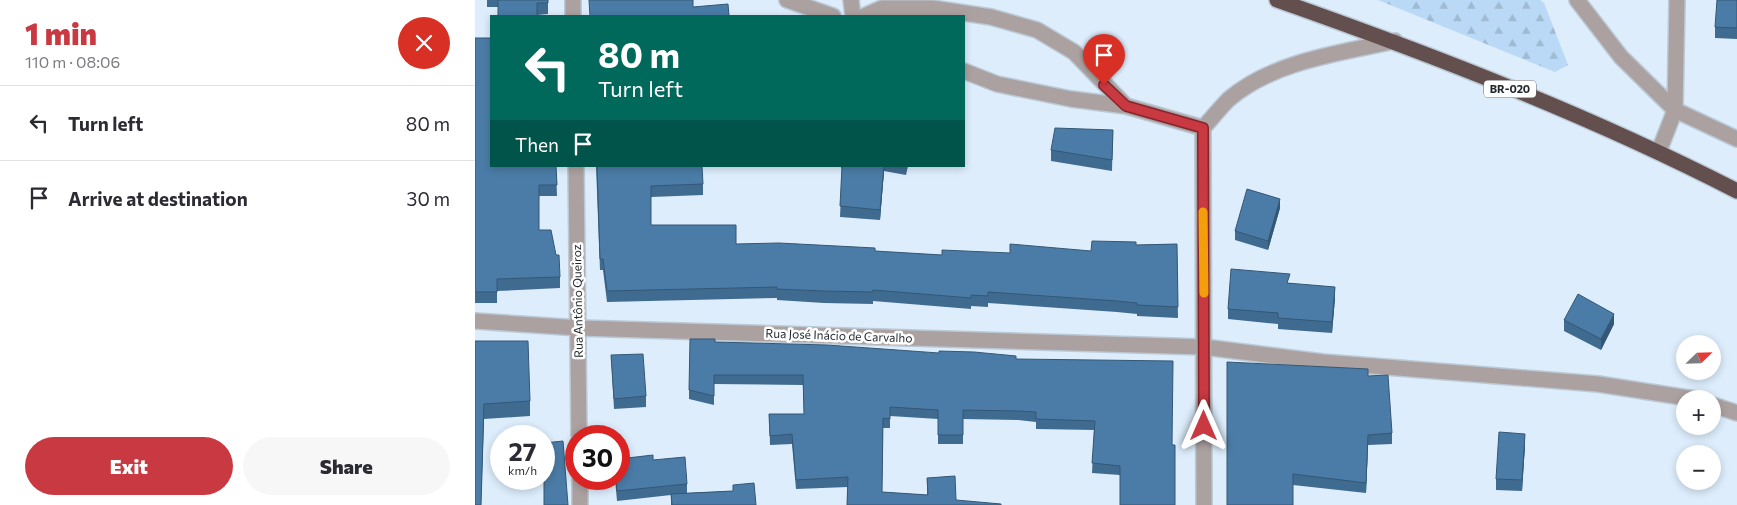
<!DOCTYPE html>
<meta charset="utf-8">
<style>
body{margin:0;font-family:Commissioner,sans-serif;background:#f7f7f7;color:#2b2b33;height:100vh;display:flex;flex-direction:column;font-size:19px;white-space:nowrap}
*{box-sizing:border-box;margin:0}
p{font-size:16px;color:#7c7c81}
.icon{flex:none;width:28px;height:28px;fill:none;stroke:currentColor;stroke-width:2;stroke-linecap:round;stroke-linejoin:round}
.map{position:relative;flex:1;overflow:hidden}
.panel{display:flex;flex-direction:column;background:#fff;width:475px}
.panel>*{flex:none}
.top-card{position:absolute;left:15px;top:15px;width:475px;height:152px;border-radius:0px;box-shadow:0 2px 8px #0003;background:#00695c;color:#fff;overflow:hidden}
.needle{width:32px;rotate:67deg}
.tools{position:absolute;left:1201px;top:335px;display:grid;gap:10px}
.tools a{display:grid;place-items:center;width:45px;height:45px;border-radius:50%;background:#fff;box-shadow:0 2px 8px #0003;font-size:25px}
.speed{position:absolute;left:15px;top:425px;display:flex;gap:10px;font-size:25px;font-weight:700;text-align:center}
.speed>*{display:grid;place-content:center;width:65px;height:65px;border-radius:50%;background:#fff;box-shadow:0 2px 8px #0003;line-height:1}
.speed small{font-size:12px;font-weight:400}
.speed .limit{border:8px solid #d22;background:#fff;color:#111}
.pin{position:absolute;display:grid;place-items:center;width:42px;height:42px;color:#fff;margin:-51px -21px;border-radius:50% 50% 50% 0;rotate:-45deg;box-shadow:0 0 5px #0007}
.pin .icon{rotate:45deg}
.me{position:absolute;width:55px;margin:-28px;rotate:0deg;stroke-linejoin:round;filter:drop-shadow(0 0 4px #0008)}
.turn{display:flex;align-items:center;gap:18px;height:105px;padding:0 25px;font-size:22px}
.turn .icon{width:65px;height:65px;stroke-width:2.5}
.turn b{display:block;font-size:35px;line-height:42px}
.then{display:flex;align-items:center;height:48px;padding:0 25px;background:#0003;gap:10px;font-size:19px}
.round{display:grid;place-items:center;flex:none;width:52px;height:52px;border-radius:26px;background:#f7f7f7}
.overview{display:flex;align-items:center;justify-content:space-between;height:85px;padding:0 25px}
h1{font-size:30px;font-weight:800;line-height:38px;color:#c93941}
.cta{display:flex;gap:10px;margin-top:auto;padding:10px 25px}
.cta a{flex:1;height:58px;border-radius:30px;background:#c93941;color:#fff;font-size:20px;font-weight:800;line-height:58px;text-align:center}
.cta a+a{background:#f7f7f7;color:#2b2b33}
ul{padding:0;list-style:none}
li{display:flex;align-items:center;gap:15px;height:75px;padding:0 25px;border-top:1px solid #e1e1e2}
li div{flex:1}
li b{display:block;font-size:19px}
li em{font-style:normal}
main{display:flex;flex:1;min-height:0}
.map>svg:first-child{display:block}
</style>
<main>
<section class="panel">
<div class="overview"><div><h1>1 min</h1><p>110 m · 08:06</p></div><a class="round" style="background:#d93025;color:#fff"><svg class="icon" aria-label="close" viewBox="0 0 24 24"><path d="M6 6l12 12M18 6L6 18"/></svg></a></div>
<ul>
<li><svg class="icon" aria-label="left" viewBox="0 0 24 24"><path d="M17 20v-9H6M10 6l-5 5 5 5"/></svg><div><b>Turn left</b></div><em>80 m</em></li>
<li><svg class="icon" aria-label="arrive" viewBox="0 0 24 24"><path d="M6 21V4h12l-3 4 3 4H6"/></svg><div><b>Arrive at destination</b></div><em>30 m</em></li>
</ul>
<div class="cta"><a>Exit</a><a>Share</a></div>
</section>
<div class="map">
<svg width="1262" height="505" viewBox="0 0 1262 505">
<defs>
<pattern id="forest-firs" width="22" height="20" patternUnits="userSpaceOnUse" patternTransform="scale(1.25)"><rect width="22" height="20" fill="#b9d9f6"/><path d="M5 1l3.5 6h-7zM16 11l3.5 6h-7z" fill="#9fbad3"/></pattern>
</defs>
<rect width="100%" height="100%" fill="#ddedfc"/>
<path fill="url(#forest-firs)" d="M903,0H1065L1069,3L1093,65L1080,72Z"/>
<g fill="none" stroke-linecap="round" stroke-linejoin="round">
<g stroke="#bbc9d6" stroke-width="18">
<path id="street" d="M98,0V16
M312,0L358,16
M376,0L378,16
M1102,0L1146,57L1200,110L1184,151
M1202,0L1200,110L1262,139
M389,16L407,8H457L516,17L562,30L599,52L651,106
M489,71L522,84L596,99L651,106L728,128
M728,128L729,505
M728,128C737,118 745,108 754,99C799,61 865,53 920,41
M101,166L104,436
M0,321L104,328L729,347L848,362L1123,384L1220,399
M1238,405L1262,413
M105,479V505"/>
</g>
<g stroke="#bbc9d6" stroke-width="18">
<path id="highway" d="M802,0C958,55 1114,115 1262,191"/>
</g>
<use href="#street" stroke="#aba1a0" stroke-width="15"/>
<use href="#highway" stroke="#634f4e" stroke-width="15"/>
</g>
<path fill="#406b90" d="M12,0H73V14L62,15L23,7H12Z
M1262,0V39L1240,38V27Z
M0,38L81,166L82,196H64V230L85,277V288L22,291V303H0Z
M638,130L637,171L576,161V150Z
M121,166L228,184V195L176,197V225L261,244L467,255L616,251L661,245L702,244L703,318L662,316V314L642,312L513,303V307L496,306V309L398,301V304L349,303L302,300V298L132,302L128,270H125Z
M366,166H433L431,175L409,171L405,220L365,217L367,168H366Z
M805,208L793,250L760,240V231Z
M815,283L860,298L857,333L803,329V324L753,319V309Z
M1089,320L1139,324L1126,350L1089,331Z
M0,341L55,401V416L9,419L6,505H0Z
M240,342L541,359L697,445L700,505L645,475L617,473L619,430L561,429V422L543,420L488,419V444H463V419L415,416V428H408L407,492L452,495V478L481,500L372,505L373,487L321,489L317,444L295,445L294,414H329L328,385L239,384V405L214,399V390Z
M136,355L171,396V407L139,409Z
M893,376L917,433V444L893,445L891,493L818,485L752,505Z
M1050,445L1047,491L1021,490V479Z
M178,460L212,484V493L258,491V485L281,505H196V495L142,501L140,479H144Z"/>
<path fill="#345775" d="M409,166V171L405,220V210Z
M805,199V208L793,250V241Z
M860,287V298L857,333V322Z
M1139,314V324L1126,350V339Z
M1050,434V445L1047,491V480Z
M893,435V445L891,493V483Z"/>
<path fill="#4b7ca7" stroke="#345775" d="M23,0H73V3H62V16H23Z
M114,0H218V7L253,4L254,16H115Z
M1242,0H1262V28L1240,27Z
M0,38H16V166H81L82,185H64V230H76L81,255H84L85,277L22,279V292H0Z
M580,128L638,130L637,160L576,150Z
M122,166H227L228,184L176,186V225H261V244L304,243L400,248V251L467,255V250L535,253V244L616,251L617,241L661,242V245L702,244L703,307L662,305V303L642,301L513,292V296L496,295V298L398,290V292L349,291L302,289V287L132,291L128,259H125Z
M367,166H409L405,210L365,206Z
M772,189L805,199L793,241L760,231Z
M756,269L815,274L812,283L860,287L857,322L803,318V313L753,309Z
M1103,294L1139,314L1126,339L1089,320Z
M215,339H240V342L352,345L464,353V351L499,352L541,356V359L698,361L697,445H700V505H645V466L617,463L620,421L561,419V412L543,411L488,410V435H463V410L415,407V419L408,418L407,492L453,495L452,478L480,476L481,500L526,504V505H372L373,477L321,480L317,434L295,436L294,414H329L328,375H239V396L214,390Z
M0,341H53L55,401L9,404L6,505H0Z
M168,354L171,396L139,399L136,355Z
M752,362L893,369V376L913,375L917,433L893,435L891,483L818,474V505H752Z
M1024,432L1050,434L1047,480L1021,479Z
M88,441L93,505H69V443Z
M178,455V460L210,457L212,484L142,491L141,479H144V459Z
M279,483L281,505H197L196,494L258,491V485Z"/>
<g fill="none" stroke-linecap="round" stroke-linejoin="round">
<g stroke="#83252a" stroke-width="12">
<path id="route" d="M629,85L651,106L728,128L729,426"/>
</g>
<use href="#route" stroke="#c93941" stroke-width="9"/>
<path stroke="#f59e0b" stroke-width="9" d="M728,212L729,293"/>
</g>
<g text-anchor="middle" stroke-width="5" stroke-linejoin="round" paint-order="stroke">
<rect fill="#fff" stroke="#62666b" stroke-width="1" x="1009" y="80.5" width="52" height="17" rx="4"/>
<g font-size="11" font-weight="bold" fill="#1f252b">
<text x="1035" y="93">BR-020</text>
</g>
<g font-size="12" fill="#1f252b" stroke="#fff">
<text transform="translate(103 301) rotate(-91)" y="4">Rua Antônio Queiroz</text>
<text transform="translate(364 336) rotate(2)" y="4">Rua José Inácio de Carvalho</text>
</g>
</g>
</svg>
<div class="tools">
<a><svg class="needle" viewBox="-14 -14 28 28"><path d="M0-13l5 13h-10z" fill="#e53935"/><path d="M0 13l5-13h-10z" fill="#7c7c81"/></svg></a>
<a>+</a>
<a>−</a>
</div>
<div class="speed"><div>27<small>km/h</small></div><div class="limit">30</div></div>
<div class="pin" style="left:629px;top:85px;background:#d93025"><svg class="icon" aria-label="arrive" viewBox="0 0 24 24"><path d="M6 21V4h12l-3 4 3 4H6"/></svg></div>
<svg class="me" style="left:729px;top:426px" viewBox="-20 -20 40 40"><path d="M0-17L14 15 0 8-14 15z" fill="#c93941" stroke="#fff" stroke-width="4"/></svg>
<div class="top-card">
<div class="turn"><svg class="icon" aria-label="left" viewBox="0 0 24 24"><path d="M17 20v-9H6M10 6l-5 5 5 5"/></svg><div><b>80 m</b>Turn left</div></div>
<div class="then">Then<svg class="icon" aria-label="arrive" viewBox="0 0 24 24"><path d="M6 21V4h12l-3 4 3 4H6"/></svg></div>
</div>
</div>
</main>
